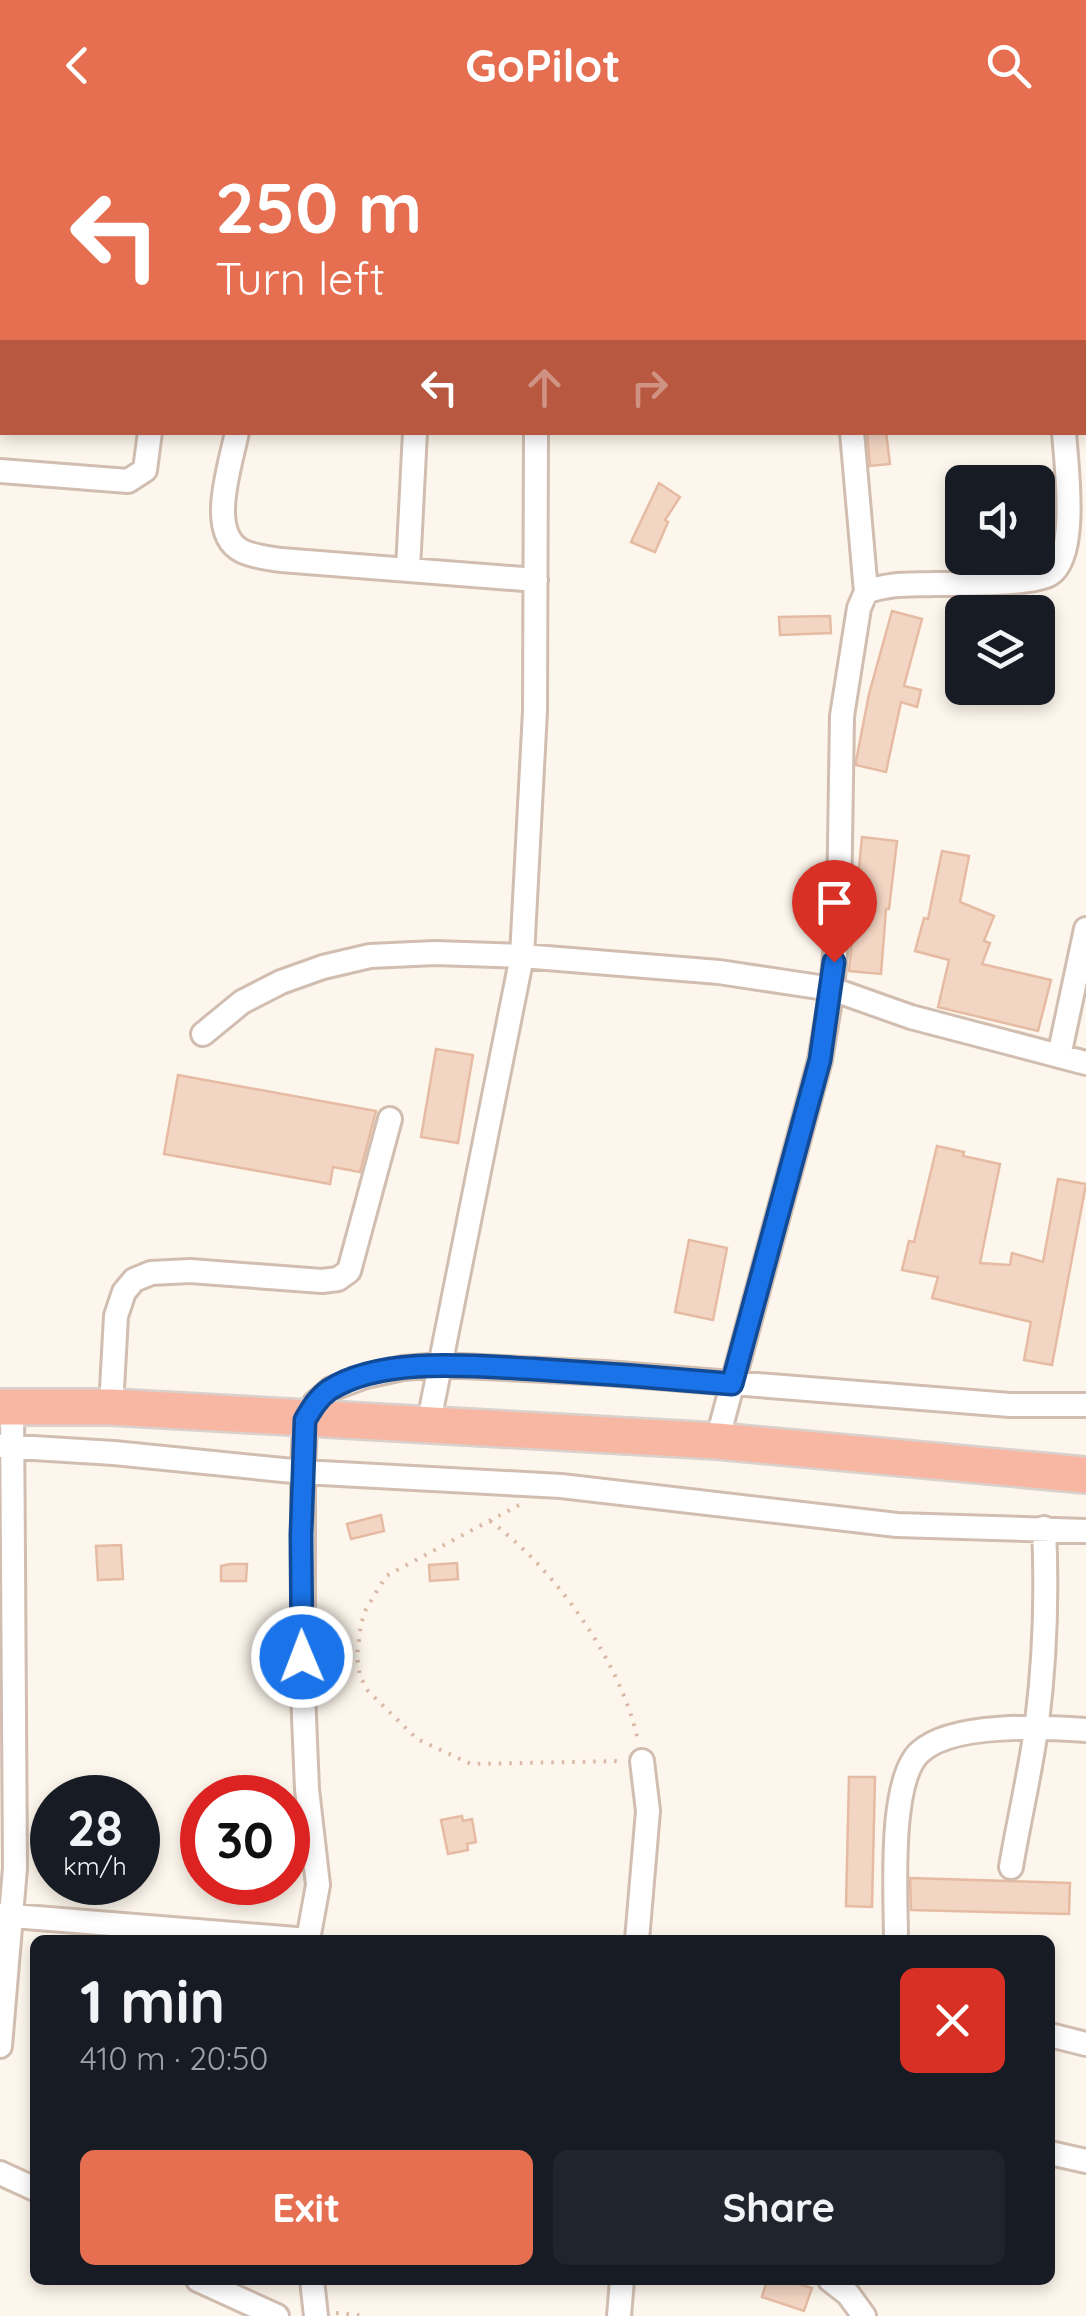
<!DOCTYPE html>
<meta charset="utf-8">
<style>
body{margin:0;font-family:Quicksand,sans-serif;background:#20242c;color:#f1f3f6;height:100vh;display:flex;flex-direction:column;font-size:38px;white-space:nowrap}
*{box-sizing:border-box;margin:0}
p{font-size:32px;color:#9ea1a6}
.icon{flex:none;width:55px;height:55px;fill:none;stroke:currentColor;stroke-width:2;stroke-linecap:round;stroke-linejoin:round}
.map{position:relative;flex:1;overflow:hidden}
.drawer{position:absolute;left:30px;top:1805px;width:1025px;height:350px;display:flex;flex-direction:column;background:#171b24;border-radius:15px;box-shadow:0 5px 15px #0003}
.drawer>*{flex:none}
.guide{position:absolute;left:0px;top:0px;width:1088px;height:305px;box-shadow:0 5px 15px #0003;background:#e76f51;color:#fff;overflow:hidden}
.controls{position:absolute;left:945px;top:335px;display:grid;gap:20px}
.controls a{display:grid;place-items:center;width:110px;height:110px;border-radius:15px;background:#171b24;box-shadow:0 5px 15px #0003;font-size:50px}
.speed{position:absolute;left:30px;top:1645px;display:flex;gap:20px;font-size:50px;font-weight:700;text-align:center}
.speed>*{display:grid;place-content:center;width:130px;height:130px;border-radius:50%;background:#171b24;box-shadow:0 5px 15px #0003;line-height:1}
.speed small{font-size:25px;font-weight:400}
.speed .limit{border:15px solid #d22;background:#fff;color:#111}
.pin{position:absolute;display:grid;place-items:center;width:85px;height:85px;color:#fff;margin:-102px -42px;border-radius:50% 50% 50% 0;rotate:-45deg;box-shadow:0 0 10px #0007}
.pin .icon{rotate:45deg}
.me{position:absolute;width:110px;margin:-55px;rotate:359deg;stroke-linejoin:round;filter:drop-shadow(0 0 8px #0008)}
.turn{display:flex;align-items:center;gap:35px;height:210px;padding:0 50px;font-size:45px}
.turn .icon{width:130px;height:130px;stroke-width:2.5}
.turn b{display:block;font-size:70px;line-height:85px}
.lanes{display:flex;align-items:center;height:95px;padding:0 50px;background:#0003;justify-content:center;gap:50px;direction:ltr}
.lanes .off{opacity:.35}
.round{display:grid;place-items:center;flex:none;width:105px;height:105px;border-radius:15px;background:#20242c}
.headline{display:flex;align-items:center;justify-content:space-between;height:170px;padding:0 50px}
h1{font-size:60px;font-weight:700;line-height:75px}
.action{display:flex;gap:20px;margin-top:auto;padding:20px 50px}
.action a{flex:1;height:115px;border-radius:15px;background:#e76f51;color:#fff;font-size:40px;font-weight:700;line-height:115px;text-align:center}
.action a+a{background:#20242c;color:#f1f3f6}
header{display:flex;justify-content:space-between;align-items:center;height:130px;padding:0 50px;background:#e76f51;color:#fff;font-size:45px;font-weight:700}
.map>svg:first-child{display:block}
</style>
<header><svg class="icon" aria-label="back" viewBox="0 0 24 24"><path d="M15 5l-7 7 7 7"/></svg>GoPilot<svg class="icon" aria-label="search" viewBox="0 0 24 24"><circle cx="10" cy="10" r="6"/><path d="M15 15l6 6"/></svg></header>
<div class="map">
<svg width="1086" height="2186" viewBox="0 0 1086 2186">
<rect width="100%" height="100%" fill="#fdf6ec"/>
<path fill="#f3d5c3" stroke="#e6bba3" stroke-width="2.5" d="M867,302H886L890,334L870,336Z
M659,353L680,367L665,390L668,392L655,422L631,412Z
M892,481L922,489L904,556L921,560L917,577L901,572L886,642L856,635V631L869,564Z
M830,486L831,503L780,505L779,487Z
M862,707L897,711L889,779H886L881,844L849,841Z
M942,721L969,726L960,772L994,786L984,811L990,813L982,834L1051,850L1038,901L938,877L949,830L915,821L924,788L928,789Z
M436,919L473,925L458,1013L421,1007Z
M178,945L376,981L360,1042L333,1037L330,1054L164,1024Z
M937,1016L964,1022L963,1026L1000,1034L980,1133L1010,1135L1012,1123L1043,1132L1058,1049L1086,1054L1052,1235L1024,1230L1031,1192L932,1168L938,1147L902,1140L909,1111L914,1112Z
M689,1110L727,1118L713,1190L675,1182Z
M381,1385L384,1401L351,1409L347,1394Z
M121,1415L123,1449L98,1450L96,1416Z
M457,1433L458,1449L430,1451L429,1435Z
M230,1434H247L246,1451H221V1436Z
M849,1647H875L872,1777L846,1776Z
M462,1686L463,1691L472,1689L476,1712L467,1714L468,1720L448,1724L441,1690Z
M910,1748L1070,1753L1069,1784L911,1780Z
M767,2150H785L812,2158L804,2181L762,2167Z"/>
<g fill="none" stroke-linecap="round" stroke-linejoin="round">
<g stroke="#d1beb0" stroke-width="28">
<path id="minor" d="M566,0L567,2
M711,0V2
M817,0V2
M1024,0V2
M70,2L71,0
M211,2L212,0
M449,2V0
M0,63L2,62
M237,302C231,334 206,403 242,421C254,427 269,428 281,430L536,450
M852,302L866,462
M0,341L128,351L145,340L150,302
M408,439L415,302
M203,904L242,872L281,852L323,837L370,826L435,823L522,826L719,842L832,859L911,887L1086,933
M1059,926L1086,799
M111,1277L116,1186L124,1162L134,1150L151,1143L190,1141L322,1151L338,1149L349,1141L390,989
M428,1296L522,826L535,581L536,302
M717,1311L820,930L832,859L839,777L842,586L859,478L866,462C889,453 910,455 935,454C958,454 1032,455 1050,444C1079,426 1066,333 1064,302
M0,1316L114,1323L303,1342L561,1356L897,1395L1086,1401
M1011,1737C1019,1689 1031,1640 1037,1592C1045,1528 1047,1463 1044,1398
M0,1785L308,1810
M308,1810L318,1755L307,1659L303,1563V1342L305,1289L315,1273L331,1259L366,1246L403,1238L441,1235L606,1243L1010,1275H1086
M637,1810L648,1681L642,1631
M896,1810C896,1767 888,1651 920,1622C953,1592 1044,1597 1086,1600
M1050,1905L1086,1914
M0,1916L15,1738L12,1277
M1050,2023L1086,2031
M0,2043L35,2059
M198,2150L277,2186
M312,2150L316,2186
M830,2150L848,2164L864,2186
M619,2186L622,2150"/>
</g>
<g stroke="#dad1cd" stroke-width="40">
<path id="highway" d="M0,1277H111L717,1311L1086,1345"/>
</g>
<path stroke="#d9b8a5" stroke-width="4" stroke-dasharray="2.5 8" stroke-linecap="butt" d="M519,1375L386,1446L366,1479L361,1494L357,1526L360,1546L368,1561L417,1609L471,1634L623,1631
M490,1391C555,1439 621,1531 638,1611
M336,2183L366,2186"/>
<use href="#minor" stroke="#fff" stroke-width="22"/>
<use href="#highway" stroke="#f7b7a3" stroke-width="35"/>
</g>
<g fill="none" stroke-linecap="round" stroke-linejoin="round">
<g stroke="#114b97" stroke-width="25">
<path id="route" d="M302,1527L301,1405L305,1290C312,1278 318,1268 329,1260C382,1226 474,1236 533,1239C600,1243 666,1248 732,1254L820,930L834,832"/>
</g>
<use href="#route" stroke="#1a73e8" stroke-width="18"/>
</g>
</svg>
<div class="controls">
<a><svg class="icon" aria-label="sound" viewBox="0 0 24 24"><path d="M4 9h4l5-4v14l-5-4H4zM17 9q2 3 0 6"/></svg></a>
<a><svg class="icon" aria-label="layers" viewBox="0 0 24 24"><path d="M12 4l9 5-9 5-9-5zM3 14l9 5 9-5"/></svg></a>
</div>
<div class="speed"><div>28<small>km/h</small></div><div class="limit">30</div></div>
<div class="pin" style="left:834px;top:832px;background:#d93025"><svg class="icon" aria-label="arrive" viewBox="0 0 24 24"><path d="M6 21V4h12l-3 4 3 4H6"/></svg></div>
<svg class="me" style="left:302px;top:1527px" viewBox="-20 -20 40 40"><circle r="17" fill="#1a73e8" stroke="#fff" stroke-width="3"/><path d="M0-11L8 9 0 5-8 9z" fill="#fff"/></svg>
<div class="guide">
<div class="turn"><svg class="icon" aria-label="left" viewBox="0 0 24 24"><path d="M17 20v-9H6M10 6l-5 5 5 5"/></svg><div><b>250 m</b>Turn left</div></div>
<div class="lanes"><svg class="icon" aria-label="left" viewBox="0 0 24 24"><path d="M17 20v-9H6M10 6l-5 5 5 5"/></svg><svg class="icon off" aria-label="ahead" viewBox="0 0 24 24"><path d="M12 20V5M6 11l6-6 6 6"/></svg><svg class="icon off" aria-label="right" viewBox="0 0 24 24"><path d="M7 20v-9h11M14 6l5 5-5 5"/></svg></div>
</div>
<section class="drawer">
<div class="headline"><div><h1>1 min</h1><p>410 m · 20:50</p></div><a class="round" style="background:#d93025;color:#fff"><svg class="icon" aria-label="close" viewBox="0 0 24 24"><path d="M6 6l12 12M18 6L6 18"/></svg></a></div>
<div class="action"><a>Exit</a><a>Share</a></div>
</section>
</div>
